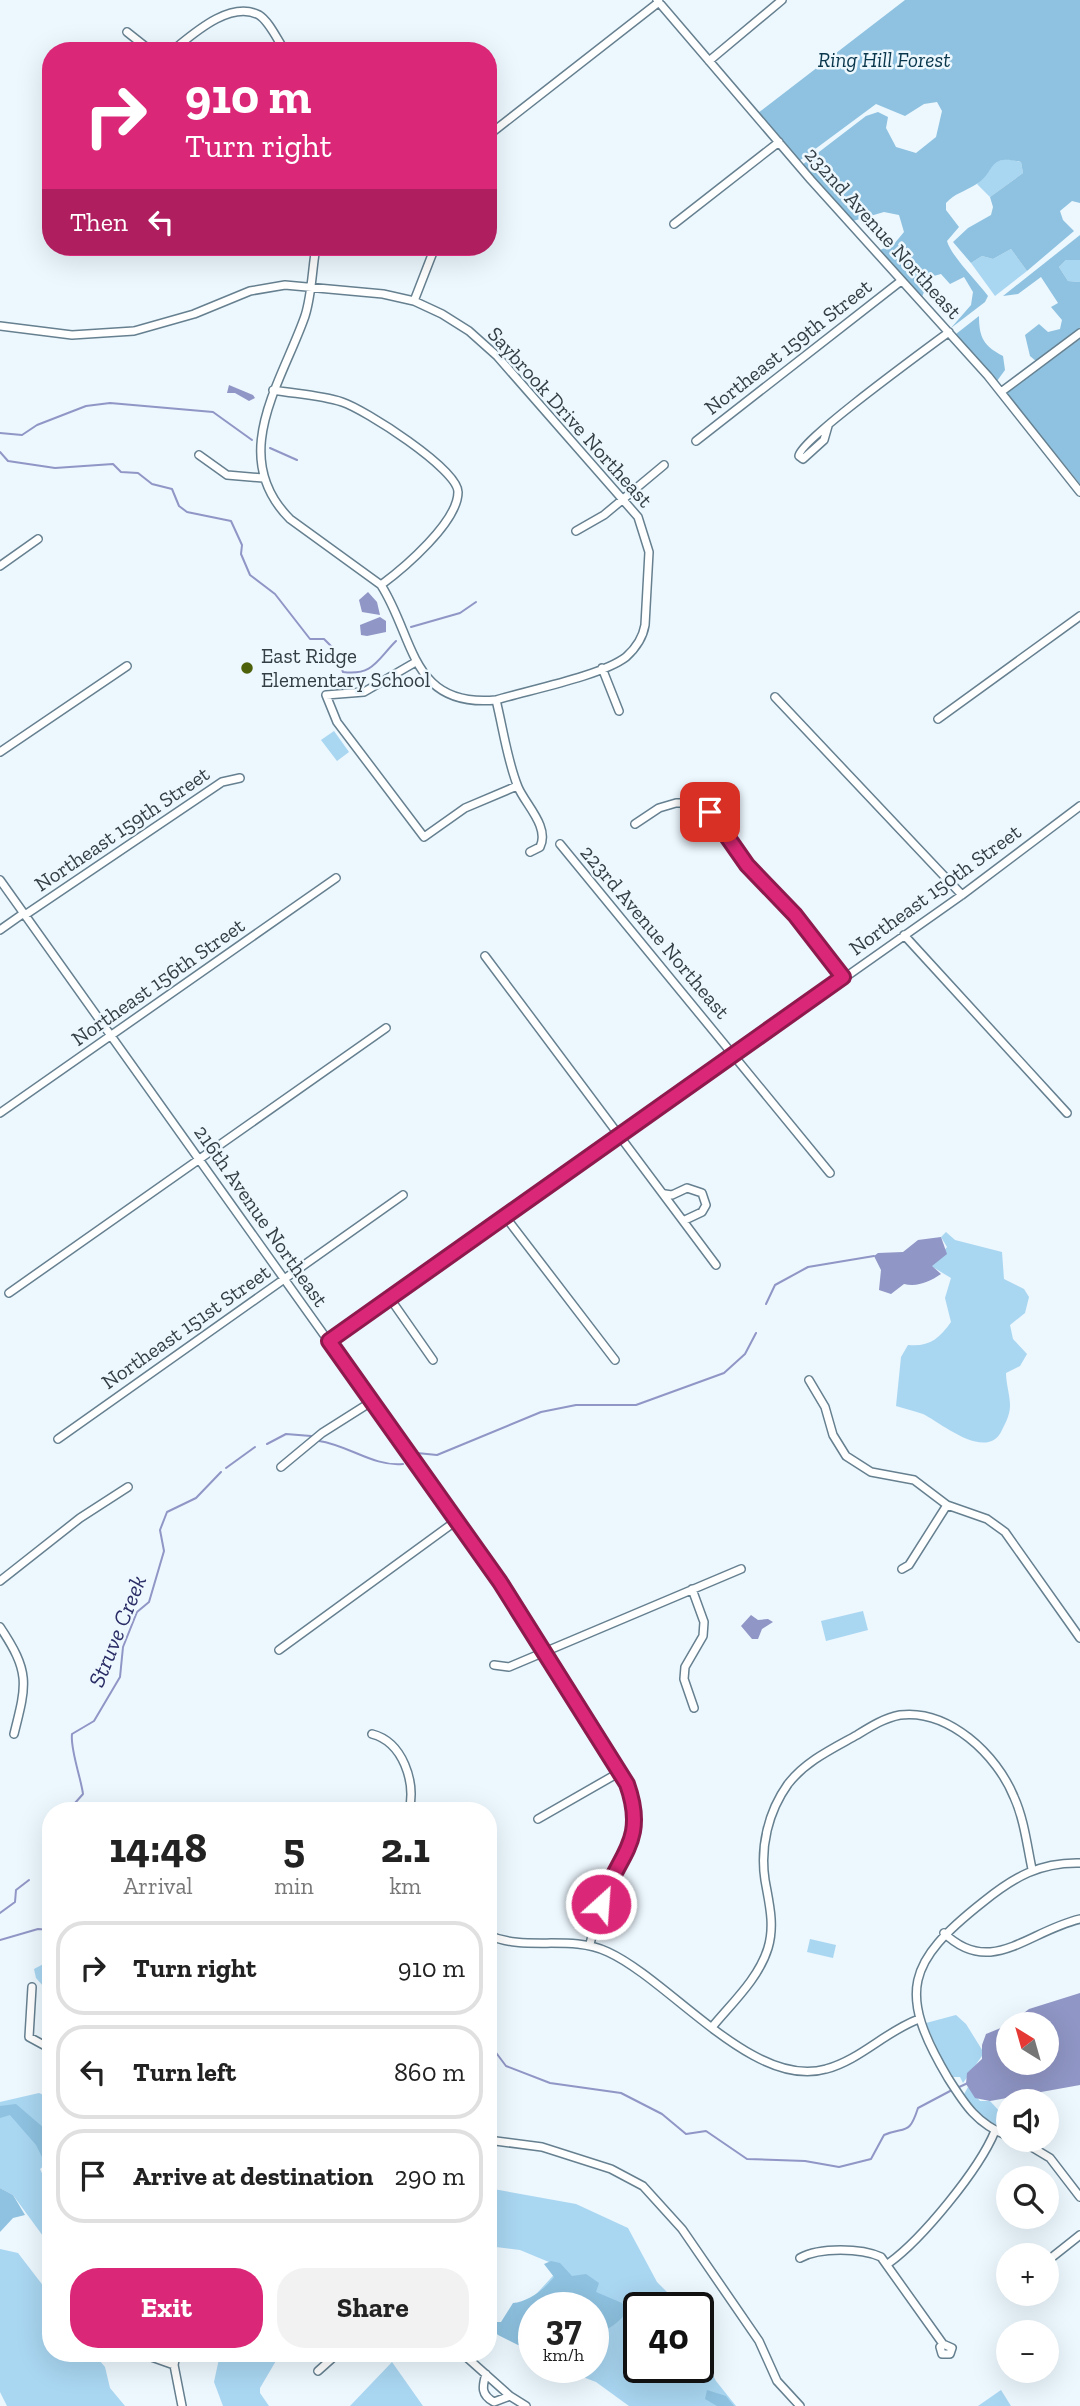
<!DOCTYPE html>
<meta charset="utf-8">
<style>
body{margin:0;font-family:"Zilla Slab",serif;background:#f2f2f2;color:#222;height:100vh;display:flex;flex-direction:column;font-size:26px;white-space:nowrap}
*{box-sizing:border-box;margin:0}
p{font-size:23px;color:#767676}
.icon{flex:none;width:38px;height:38px;fill:none;stroke:currentColor;stroke-width:2;stroke-linecap:round;stroke-linejoin:round}
.map{position:relative;flex:1;overflow:hidden}
.details{position:absolute;left:42px;top:1802px;width:455px;height:560px;display:flex;flex-direction:column;background:#fff;border-radius:28px;box-shadow:0 7px 28px #0002}
.details>*{flex:none}
.banner{position:absolute;left:42px;top:42px;width:455px;height:214px;border-radius:28px;box-shadow:0 7px 28px #0002;background:#db2777;color:#fff;overflow:hidden}
.needle{width:46px;rotate:323deg}
.controls{position:absolute;left:996px;top:2012px;display:grid;gap:14px}
.controls a{display:grid;place-items:center;width:63px;height:63px;border-radius:50%;background:#fff;box-shadow:0 7px 28px #0002;font-size:35px}
.speed{position:absolute;left:518px;top:2292px;display:flex;gap:14px;font-size:35px;font-weight:700;text-align:center}
.speed>*{display:grid;place-content:center;width:91px;height:91px;border-radius:50%;background:#fff;box-shadow:0 7px 28px #0002;line-height:1}
.speed small{font-size:18px;font-weight:400}
.speed .limit{border:4px solid #111;border-radius:10px;background:#fff;color:#111}
.pin{position:absolute;display:grid;place-items:center;width:60px;height:60px;color:#fff;margin:-30px;border-radius:14px;box-shadow:0 4px 10px #0006}
.me{position:absolute;width:77px;margin:-38px;rotate:26deg;stroke-linejoin:round;filter:drop-shadow(0 0 5px #0008)}
.turn{display:flex;align-items:center;gap:24px;height:147px;padding:0 28px;font-size:32px}
.turn .icon{width:91px;height:91px;stroke-width:2.5}
.turn b{display:block;font-size:49px;line-height:60px}
.then{display:flex;align-items:center;height:66px;padding:0 28px;background:#0003;gap:14px;font-size:26px}
.eta{display:flex;justify-content:space-evenly;align-items:center;height:119px;text-align:center}
.eta b{font-size:42px;font-weight:800;line-height:49px}
.primary-button{display:flex;gap:14px;margin-top:auto;padding:14px 28px}
.primary-button a{flex:1;height:80px;border-radius:28px;background:#db2777;color:#fff;font-size:28px;font-weight:800;line-height:80px;text-align:center}
.primary-button a+a{background:#f2f2f2;color:#222}
ul{padding:0;list-style:none}
li{display:flex;align-items:center;gap:21px;height:94px;margin:0 14px 10px;padding:0 14px;border:4px solid #e0e0e0;border-radius:28px}
li div{flex:1}
li b{display:block;font-size:26px}
li em{font-style:normal}
.map>svg:first-child{display:block}
</style>
<div class="map">
<svg width="1080" height="2406" viewBox="0 0 1080 2406">
<rect width="100%" height="100%" fill="#ecf7fe"/>
<path fill="#a9d6f1" d="M1007,159L1021,162L1023,173L990,197L977,184L993,162Z
M1011,249L1027,271L995,296L971,263L982,256L993,259Z
M1066,260H1080V282L1068,281L1059,267Z
M334,731L349,752L337,761L321,740Z
M946,1232L955,1240L1002,1252L1004,1279L1024,1289L1029,1297L1025,1313L1010,1325L1013,1339L1027,1354L1020,1366L1006,1373C1006,1384 1010,1395 1010,1406C1010,1415 1005,1424 1001,1432C985,1461 940,1422 923,1414C915,1411 905,1409 896,1406L901,1357L908,1345C929,1347 939,1339 951,1322L945,1298L951,1278L931,1266L947,1247L941,1237Z
M863,1611L868,1630L826,1641L821,1621Z
M810,1939L836,1945L833,1958L807,1952Z
M51,1960V1995L36,1978L34,1969Z
M956,2015L966,2024L984,2053L963,2083L960,2077H953L942,2060L926,2023Z
M968,2087L980,2101H990L1002,2114L999,2126L982,2118L963,2096Z
M39,2093L51,2098V2160L40,2169L51,2192V2247L13,2195L0,2188V2102Z
M488,2188L576,2204L628,2228L657,2282L683,2308H639V2368H698V2347L716,2381L736,2406H629L596,2382L559,2368H593V2308H534L529,2302L561,2267L520,2250L488,2246Z
M0,2249L18,2253L51,2296V2354H94L105,2367L110,2388L125,2406H7L0,2392Z
M220,2354H280L260,2388V2393L269,2406H223L214,2382Z
M392,2362L423,2406H350Z
M1001,2390L1011,2406H978Z"/>
<path fill="#8ec2e0" d="M905,0H1080V203L1072,201L1060,211L1063,220L1074,231L1027,271L1011,249L993,259L982,256L971,263L953,242L968,228L991,215L993,207L990,197L1023,173L1021,162C986,153 997,172 975,185C964,192 955,193 946,203V210L959,227L947,241C951,256 977,281 988,296L985,302L951,328L971,305L973,292L964,277L950,284L941,274L930,277L922,297L880,250L894,244L904,232L899,215L884,212L853,221L802,165L866,116L878,112L888,117L886,128L896,147L916,153L936,137L942,111L937,102L924,104L905,116L876,104L799,161L758,113Z
M1080,235V260H1066L1059,267L1068,281L1080,282V330L1037,362L1030,356L1025,335L1039,324L1048,332L1060,329L1062,320L1051,307L1058,303L1041,277L1018,294L1003,296Z
M979,316C979,338 984,346 1003,356L1005,370L997,381L956,334Z
M1080,339V484L1006,393Z
M16,2104L51,2134V2162L43,2159L36,2145L10,2115L0,2118V2106Z
M0,2188L13,2195L25,2215L13,2218L0,2232Z
M551,2261L560,2263L572,2276L586,2274L599,2283L596,2292L622,2303L628,2310C621,2321 607,2333 593,2332V2308H534V2353L498,2335L488,2325L490,2322H501L513,2303C528,2302 545,2289 554,2277L544,2264Z
M707,2390L726,2396L734,2406H717L705,2399Z"/>
<path fill="#9096c5" d="M229,385L253,395L255,398L249,401L235,393H227Z
M368,592L377,602L380,615L362,612L359,600Z
M380,617L386,621V632L367,636L361,635L360,625Z
M941,1237L947,1254L932,1266L941,1274C929,1282 918,1287 904,1284L891,1294L879,1290L881,1270L874,1256L878,1253L903,1252L918,1240Z
M751,1615L758,1620L768,1619L773,1622L762,1629L758,1639H752L741,1626Z
M1080,1993V2085L990,2101L975,2098L966,2084L967,2073L982,2059V2045L986,2034L1008,2025V2063H1046V2025H1008L1029,2009Z"/>
<g fill="none" stroke-linecap="round" stroke-linejoin="round">
<path stroke="#9096c5" stroke-width="2" d="M0,433L22,435L37,425L86,406L110,403L213,412L252,440
M270,448L297,460
M0,452L8,461L55,468L113,464L121,472L138,473L152,484L172,489L179,506L187,512L231,521L242,545L241,554L250,575L275,594L310,639H324L332,647L343,672C373,676 377,660 396,641
M411,627L460,613L476,602
M766,1304L775,1285L808,1267L874,1256
M319,1441C348,1445 374,1467 403,1464
M267,1444L286,1434L311,1436
M417,1453L437,1455L541,1412L576,1405H636L724,1373L745,1354L756,1333
M226,1468L255,1447
M73,1811L75,1803L83,1794C81,1778 70,1749 72,1734L94,1721L120,1677L123,1647L137,1612L149,1602L164,1551L160,1530L167,1512L196,1498L221,1472
M45,1852L51,1845
M0,1913L15,1902L16,1890L29,1880
M0,1940L38,1929L51,1930
M488,2042L506,2066L550,2083L621,2093L662,2114L686,2134L706,2131L747,2159L805,2161L839,2167L871,2159L884,2135C906,2126 909,2136 918,2108L952,2090
M957,2088L968,2083"/>
<g stroke="#668090" stroke-width="10">
<path id="minor" d="M657,0L811,180L988,376L1080,492
M127,32L151,51
M172,51C193,34 230,0 259,15C269,21 278,41 285,51
M709,61L782,0
M490,134L659,2
M674,224L779,142
M316,247C312,269 312,294 305,316C282,382 227,456 290,519L381,585C415,638 410,708 496,700C503,728 507,760 518,787C525,804 550,827 540,847L530,852
M414,301L435,247
M0,326L72,335L134,331L194,314L250,291L285,285L383,294L414,301L442,314L469,331L497,356L638,517L649,552L645,625C643,637 636,648 626,657C601,676 529,690 496,700
M273,390C296,394 320,395 342,402C364,409 458,469 458,492C458,522 404,568 381,585
M1001,392L1080,333
M828,426L824,440L803,459L799,456C798,442 929,347 949,332
M696,441L901,281
M199,455L227,475L263,478
M576,531L604,515L664,465
M0,566L38,539
M414,663L364,692L326,695L337,722L424,837L465,808L517,786
M602,668L619,711
M775,697L962,895
M938,719L1080,616
M0,752L127,666
M635,824L659,808L676,803H688L710,812L747,865L795,915L843,977
M560,844L830,1173
M0,880L500,1582L624,1778C647,1825 628,1846 607,1886C598,1904 595,1925 590,1944
M25,915L222,782L240,778
M0,930L24,913
M904,935L1067,1113
M485,956L716,1265
M0,1113L336,878
M665,1194L672,1195L687,1188L702,1193L706,1205L702,1212L685,1220
M504,1215L615,1360
M9,1293L386,1028
M389,1297L433,1360
M329,1341L962,895L1080,806
M809,1380L825,1407L833,1435L846,1456L871,1472L914,1480L947,1505L987,1519L1005,1532L1080,1638
M58,1439L403,1195
M281,1467L322,1433L371,1402
M902,1569L909,1565L947,1505
M0,1581L80,1518L128,1487
M692,1589L704,1622L703,1636L685,1667L684,1679L694,1708
M0,1627C30,1672 27,1683 14,1734
M279,1650L456,1521
M494,1665L509,1667L741,1569
M372,1734C403,1742 416,1782 409,1811
M538,1819L620,1772
M944,1933C991,1978 1028,1931 1080,1919
M488,1935C526,1952 569,1934 608,1952C671,1981 754,2090 826,2069C860,2060 886,2031 919,2019
M32,1987L29,2037L51,2049
M713,2026C732,2003 759,1978 768,1948C775,1925 769,1903 765,1880C760,1847 768,1812 788,1784C806,1761 832,1749 857,1735C870,1727 884,1718 900,1715C949,1709 997,1755 1014,1797C1024,1819 1027,1845 1032,1869
M1008,2136C977,2124 965,2105 948,2078C897,1992 907,1962 983,1902C1014,1877 1040,1862 1080,1863
M488,2140L542,2147L611,2169L643,2186L682,2229L759,2341L777,2381L800,2406
M1020,2140L1050,2158L1080,2197
M800,2258C820,2247 861,2248 881,2257L943,2344L940,2347L942,2354H950L952,2348L943,2344
M1046,2262L1080,2235
M889,2263C922,2239 979,2170 995,2131
M143,2354L174,2365
M176,2354L174,2365L182,2406
M463,2354L510,2396L526,2406
M318,2371L337,2354
M486,2374C482,2387 481,2395 494,2402L510,2396"/>
</g>
<use href="#minor" stroke="#fff" stroke-width="7"/>
</g>
<g fill="none" stroke-linecap="round" stroke-linejoin="round">
<g stroke="#8e194d" stroke-width="18">
<path id="route" d="M601,1904C617,1855 648,1843 627,1784L500,1582L329,1341L843,977L795,915L747,865L710,812"/>
</g>
<use href="#route" stroke="#db2777" stroke-width="12"/>
</g>
<circle fill="#4d610b" stroke="#ecf7fe" stroke-width="2.5" cx="247" cy="668" r="7"/>
<g text-anchor="middle" stroke-width="5" stroke-linejoin="round" paint-order="stroke">
<g font-size="21" font-style="italic" fill="#0a374c" stroke="#ecf7fe">
<text x="884" y="67">Ring Hill Forest</text>
</g>
<g font-size="21" fill="#333e45" stroke="#ecf7fe">
<text transform="translate(883 233) rotate(48)" y="7">232nd Avenue Northeast</text>
<text transform="translate(788 347) rotate(-38)" y="7">Northeast 159th Street</text>
<text transform="translate(570 417) rotate(48)" y="7">Saybrook Drive Northeast</text>
<text transform="translate(122 829) rotate(-34)" y="7">Northeast 159th Street</text>
<text transform="translate(935 890) rotate(-36)" y="7">Northeast 150th Street</text>
<text transform="translate(655 932) rotate(50)" y="7">223rd Avenue Northeast</text>
<text transform="translate(158 982) rotate(-35)" y="7">Northeast 156th Street</text>
<text transform="translate(261 1216) rotate(55)" y="7">216th Avenue Northeast</text>
<text transform="translate(186 1327) rotate(-35)" y="7">Northeast 151st Street</text>
</g>
<g font-size="21" fill="#333e45" stroke="#ecf7fe" text-anchor="start">
<text x="261" y="663">East Ridge<tspan x="261" dy="24">Elementary School</tspan></text>
</g>
<g font-size="23" font-style="italic" fill="#2b2d66" stroke="#ecf7fe">
<text transform="translate(117 1631) rotate(-68)" y="8">Struve Creek</text>
</g>
</g>
</svg>
<div class="controls">
<a><svg class="needle" viewBox="-14 -14 28 28"><path d="M0-13l5 13h-10z" fill="#e53935"/><path d="M0 13l5-13h-10z" fill="#767676"/></svg></a>
<a><svg class="icon" aria-label="sound" viewBox="0 0 24 24"><path d="M4 9h4l5-4v14l-5-4H4zM17 9q2 3 0 6"/></svg></a>
<a><svg class="icon" aria-label="search" viewBox="0 0 24 24"><circle cx="10" cy="10" r="6"/><path d="M15 15l6 6"/></svg></a>
<a>+</a>
<a>−</a>
</div>
<div class="speed"><div>37<small>km/h</small></div><div class="limit">40</div></div>
<div class="pin" style="left:710px;top:812px;background:#d93025"><svg class="icon" aria-label="arrive" viewBox="0 0 24 24"><path d="M6 21V4h12l-3 4 3 4H6"/></svg></div>
<svg class="me" style="left:601px;top:1904px" viewBox="-20 -20 40 40"><circle r="17" fill="#db2777" stroke="#fff" stroke-width="3"/><path d="M0-11L8 9 0 5-8 9z" fill="#fff"/></svg>
<div class="banner">
<div class="turn"><svg class="icon" aria-label="right" viewBox="0 0 24 24"><path d="M7 20v-9h11M14 6l5 5-5 5"/></svg><div><b>910 m</b>Turn right</div></div>
<div class="then">Then<svg class="icon" aria-label="left" viewBox="0 0 24 24"><path d="M17 20v-9H6M10 6l-5 5 5 5"/></svg></div>
</div>
<section class="details">
<div class="eta">
<div><b>14:48</b><p>Arrival</p></div>
<div><b>5</b><p>min</p></div>
<div><b>2.1</b><p>km</p></div>
</div>
<ul>
<li><svg class="icon" aria-label="right" viewBox="0 0 24 24"><path d="M7 20v-9h11M14 6l5 5-5 5"/></svg><div><b>Turn right</b></div><em>910 m</em></li>
<li><svg class="icon" aria-label="left" viewBox="0 0 24 24"><path d="M17 20v-9H6M10 6l-5 5 5 5"/></svg><div><b>Turn left</b></div><em>860 m</em></li>
<li><svg class="icon" aria-label="arrive" viewBox="0 0 24 24"><path d="M6 21V4h12l-3 4 3 4H6"/></svg><div><b>Arrive at destination</b></div><em>290 m</em></li>
</ul>
<div class="primary-button"><a>Exit</a><a>Share</a></div>
</section>
</div>
